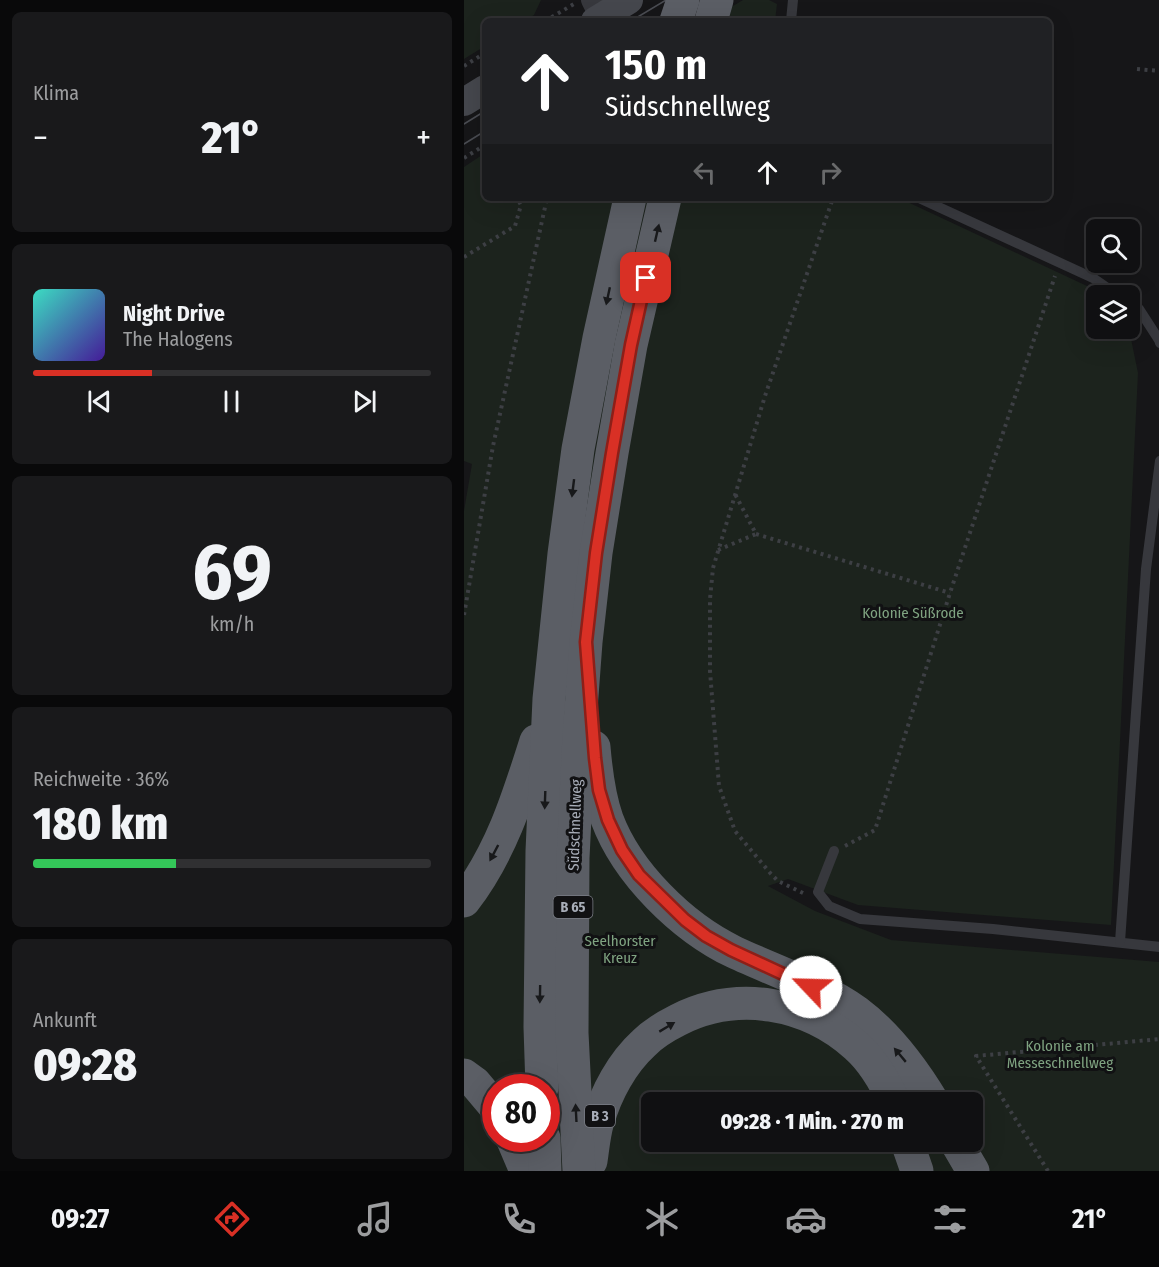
<!DOCTYPE html>
<html lang="de">
<head>
<meta charset="utf-8">
<style>
	:root { --surface:#101012; --page:#19191b; --text:#f1f3f6; --muted:#9c9d9f; --line:#303032; --accent:#d93025 }
	body { margin:0; font-family:"Fira Sans Condensed",sans-serif; background:var(--page); color:var(--text); height:100vh; display:flex; flex-direction:column; font-size:22px; white-space:nowrap }
	* { box-sizing:border-box; margin:0 }
	p { font-size:20px; color:var(--muted) }
	.icon { flex:none; width:33px; height:33px; fill:none; stroke:currentColor; stroke-width:2; stroke-linecap:round; stroke-linejoin:round }
	.map { position:relative; flex:1; overflow:hidden }
	.drawer { display:flex; flex-direction:column; gap:12px; padding:12px; background:#09090a; width:464px }
	.drawer>* { flex:none }
	.banner { position:absolute; left:18px; top:18px; width:570px; height:183px; border-radius:9px; box-shadow:0 6px 24px #0002,0 0 0 2px var(--line); background:#202124; color:#fff; overflow:hidden }
	.controls { position:absolute; left:622px; top:219px; display:grid; gap:12px }
	.controls a { display:grid; place-items:center; width:54px; height:54px; border-radius:9px; background:var(--surface); box-shadow:0 6px 24px #0002,0 0 0 2px var(--line); font-size:30px }
	.speed { position:absolute; left:18px; top:1074px; display:flex; gap:12px; font-size:30px; font-weight:700; text-align:center }
	.speed>* { display:grid; place-content:center; width:78px; height:78px; border-radius:50%; background:var(--surface); box-shadow:0 6px 24px #0002,0 0 0 2px var(--line); line-height:1 }
	.speed .limit { border:9px solid #d22; background:#fff; color:#111 }
	.pin { position:absolute; display:grid; place-items:center; width:51px; height:51px; color:#fff; margin:-26px; border-radius:12px; box-shadow:0 3px 9px #0006 }
	.me { position:absolute; width:66px; margin:-33px; rotate:294deg; stroke-linejoin:round; filter:drop-shadow(0 0 4px #0008) }
	.turn { display:flex; align-items:center; gap:21px; height:126px; padding:0 24px; font-size:27px }
	.turn .icon { width:78px; height:78px; stroke-width:2.5 }
	.turn b { display:block; font-size:42px; line-height:51px }
	.lanes { display:flex; align-items:center; height:57px; padding:0 24px; background:#0003; justify-content:center; gap:30px; direction:ltr }
	.lanes .off { opacity:.35 }
	.big { font-size:45px; font-weight:800; line-height:1.1 }
	.drawer .card { flex:1; display:flex; flex-direction:column; justify-content:center; gap:9px; min-width:0; padding:0 21px; border-radius:9px; background:var(--page) }
	.drawer .dial { align-items:center; gap:0 }
	.dial b { font-size:78px; line-height:1 }
	.song { display:flex; align-items:center; gap:18px }
	.cover { width:72px; height:72px; border-radius:9px; background:linear-gradient(135deg,hsl(170 70% 55%),hsl(260 70% 35%)) }
	.played { height:6px; border-radius:3px; background:linear-gradient(90deg,var(--accent) 30%,var(--line) 30%) }
	.keys { display:flex; justify-content:space-around; direction:ltr }
	.heat { display:flex; justify-content:space-between; align-items:center; font-size:33px; direction:ltr }
	.charge { height:9px; border-radius:4px; background:linear-gradient(90deg,#34c759 36%,var(--line) 0) }
	.trip { position:absolute; left:177px; top:1092px; width:342px; height:60px; border-radius:9px; background:var(--surface); box-shadow:0 6px 24px #0002,0 0 0 2px var(--line); font-weight:800; line-height:60px; text-align:center }
	.dock { display:flex; height:96px; justify-content:space-around; align-items:center; background:#060607; color:var(--muted) }
	.dock .icon { width:42px; height:42px }
	.dock .active { color:var(--accent) }
	.dock b { font-size:27px; color:var(--text) }
	main { display:flex; flex:1; min-height:0 }
	.map>svg:first-child { display:block }
</style>
</head>
<body>
<main>
<section class="drawer">
<div class="card"><p>Klima</p>
<div class="heat"><a>−</a><b class="big">21°</b><a>+</a></div>
</div>
<div class="card">
<div class="song"><i class="cover"></i><div><b>Night Drive</b><p>The Halogens</p></div></div>
<div class="played"></div>
<div class="keys"><svg class="icon" aria-label="previous" viewBox="0 0 24 24"><path d="M18 5L8 12l10 7zM5 5v14"/></svg><svg class="icon" aria-label="pause" viewBox="0 0 24 24"><path d="M8 5v14M16 5v14"/></svg><svg class="icon" aria-label="next" viewBox="0 0 24 24"><path d="M6 5l10 7-10 7zM19 5v14"/></svg></div>
</div>
<div class="card dial"><b>69</b><p>km/h</p></div>
<div class="card"><p>Reichweite · 36%</p><b class="big">180 km</b><div class="charge"></div></div>
<div class="card"><p>Ankunft</p><b class="big">09:28</b></div>
</section>
<div class="map">
<svg width="696" height="1171" viewBox="0 0 696 1171">
	<rect width="100%" height="100%" fill="#161618"/>
	<g fill="#1c231d" fill-rule="evenodd">
		<path d="M 0,0 L 77,0 L 70,15 L 60,21 L 21,21 L 21,46 L 0,59 Z"/>
		<path d="M 279,0 L 305,0 L 313,4 L 311,21 L 244,21 Z"/>
		<path d="M 21,153 L 21,198 L 435,198 L 623,286 L 635,295 L 633,296 L 633,328 L 665,329 L 674,373 L 647,925 L 394,905 L 324,879 L 304,886 L 351,911 L 427,940 L 695,962 L 695,1171 L 0,1171 L 0,511 L 8,464 L 0,461 L 0,167 ZM 32,1088 L 82,1088 L 82,1138 L 32,1138 ZM 188,1102 L 508,1102 L 508,1142 L 188,1142 Z"/>
	</g>
	<g fill="none" stroke-linecap="round" stroke-linejoin="round">
		<g stroke="#3d3f44" stroke-width="4" stroke-dasharray="3 4.5" stroke-linecap="butt">
			<path d="M 81,21 L 110,4"/>
			<path d="M 0,66 L 21,53"/>
			<path d="M 673,69 L 696,71"/>
			<path d="M 0,158 L 21,145"/>
			<path d="M 0,257 L 51,226 L 57,205 L 53,198"/>
			<path d="M 292,534 L 486,593"/>
			<path d="M 254,550 L 292,534 L 271,494"/>
			<path d="M 0,615 L 29,446 L 83,198"/>
			<path d="M 381,846 L 411,830 L 486,593 L 591,276"/>
			<path d="M 339,893 L 314,881 L 307,874 L 271,831 L 255,786 L 246,671 L 246,599 L 249,568 L 301,396 L 369,198"/>
			<path d="M 584,1171 L 512,1056 L 696,1039"/>
		</g>
		<g stroke="#37383d" stroke-width="10">
			<path d="M 327,21 L 329,0"/>
			<path d="M 455,198 L 629,278 L 655,296"/>
			<path d="M 666,303 L 675,309 L 695,340 L 696,343"/>
			<path d="M 370,851 L 354,892 L 365,906 L 396,919 L 529,929 L 696,947"/>
			<path d="M 656,942 L 682,569 L 696,461"/>
		</g>
		<path stroke="#37383d" stroke-width="20" d="M 127,0 L 136,18"/>
		<g stroke="#45474d" stroke-width="28">
			<path d="M 131,21 L 165,0"/>
			<path d="M 0,102 L 21,89"/>
		</g>
		<g stroke="#5b5e65" stroke-width="33">
			<path d="M 130,747 C 132,771 135,796 143,819 C 163,873 218,927 270,952 C 308,970 359,987 393,1012 C 425,1036 449,1069 469,1102"/>
			<path d="M 0,901 C 37,853 54,798 72,741"/>
			<path d="M 0,1075 L 11,1083 L 32,1108"/>
			<path d="M 78,1088 L 76,1027 L 78,851 L 85,699 L 100,554 L 114,449 L 135,338 L 166,198"/>
			<path d="M 48,1138 L 62,1171"/>
			<path d="M 80,1138 L 81,1171"/>
			<path d="M 443,1142 L 453,1171"/>
			<path d="M 492,1142 L 509,1171"/>
			<path d="M 127,1161 C 129,1148 130,1134 134,1121 C 142,1093 158,1063 180,1043 C 190,1033 202,1026 214,1020 C 273,990 343,1002 392,1046 C 409,1061 421,1082 430,1102"/>
			<path d="M 115,1171 L 108,1033 L 109,858 L 115,736 L 122,642 L 132,553 L 148,453 L 167,345 L 201,198"/>
		</g>
		<g stroke="#4a4c52" stroke-width="1.5">
			<path d="M 167,21 L 202,0"/>
			<path d="M 199,21 L 232,0"/>
			<path d="M 0,124 L 21,111"/>
			<path d="M 0,144 L 21,131"/>
		</g>
		<g stroke="#5b5e65" stroke-width="33">
			<path d="M 212,21 L 219,0"/>
			<path d="M 247,21 L 253,0"/>
		</g>
	</g>
	<defs><path id="oneway-solid" d="M-6-.8H1V-3.2L6.5 0L1 3.2V.8H-6Z" transform="scale(1.5)"/></defs>
	<g fill="#18191b">
		<use href="#oneway-solid" transform="translate(193 233) rotate(-77)"/>
		<use href="#oneway-solid" transform="translate(144 296) rotate(102)"/>
		<use href="#oneway-solid" transform="translate(109 488) rotate(97)"/>
		<use href="#oneway-solid" transform="translate(81 800) rotate(92)"/>
		<use href="#oneway-solid" transform="translate(30 853) rotate(118)"/>
		<use href="#oneway-solid" transform="translate(76 994) rotate(91)"/>
		<use href="#oneway-solid" transform="translate(203 1027) rotate(-31)"/>
		<use href="#oneway-solid" transform="translate(436 1055) rotate(-130)"/>
		<use href="#oneway-solid" transform="translate(112 1113) rotate(-93)"/>
	</g>
	<g fill="none" stroke-linecap="round" stroke-linejoin="round">
		<defs>
			<path id="route" d="M 182,278 L 167,345 L 148,453 L 132,553 L 122,642 L 131,758 L 135,790 L 144,820 L 158,850 L 175,875 L 221,920 L 242,936 L 267,950 L 347,987"/>
		</defs>
		<use href="#route" stroke="#8d1f18" stroke-width="15"/>
		<use href="#route" stroke="#d93025" stroke-width="10"/>
	</g>
	<g text-anchor="middle" stroke-width="6" stroke-linejoin="round" paint-order="stroke">
		<g fill="#111113" stroke="#7b7e86" stroke-width="1.5">
			<rect x="89.5" y="896" width="39" height="22" rx="4.5"/>
			<rect x="121" y="1105" width="30" height="22" rx="4.5"/>
		</g>
		<g font-size="14" font-weight="bold" fill="#a8adb8">
			<text x="109" y="912">B 65</text>
			<text x="136" y="1121">B 3</text>
		</g>
		<g font-size="15" fill="#7fa381" stroke="#111113">
			<text x="449" y="618">Kolonie Süßrode</text>
			<text x="156" y="946">Seelhorster<tspan x="156" dy="17">Kreuz</tspan></text>
			<text x="596" y="1051">Kolonie am<tspan x="596" dy="17">Messeschnellweg</tspan></text>
		</g>
		<g font-size="15" fill="#a8adb8" stroke="#111113">
			<text transform="translate(111 825) rotate(-88)" y="5">Südschnellweg</text>
		</g>
	</g>
</svg>
<div class="controls">
<a><svg class="icon" aria-label="search" viewBox="0 0 24 24"><circle cx="10" cy="10" r="6"/><path d="M15 15l6 6"/></svg></a>
<a><svg class="icon" aria-label="layers" viewBox="0 0 24 24"><path d="M12 4l9 5-9 5-9-5zM3 14l9 5 9-5"/></svg></a>
</div>
<div class="speed"><div class="limit">80</div></div>
<div class="pin" style="left:182px;top:278px;background:#d93025"><svg class="icon" aria-label="arrive" viewBox="0 0 24 24"><path d="M6 21V4h12l-3 4 3 4H6"/></svg></div>
<svg class="me" style="left:347px;top:987px" viewBox="-20 -20 40 40"><circle r="19" fill="#fff"/><path d="M0-13L10 11 0 6-10 11z" fill="#d93025"/></svg>
<div class="trip">09:28 · 1 Min. · 270 m</div>
<div class="banner">
<div class="turn"><svg class="icon" aria-label="ahead" viewBox="0 0 24 24"><path d="M12 20V5M6 11l6-6 6 6"/></svg><div><b>150 m</b>Südschnellweg</div></div>
<div class="lanes"><svg class="icon off" aria-label="left" viewBox="0 0 24 24"><path d="M17 20v-9H6M10 6l-5 5 5 5"/></svg><svg class="icon" aria-label="ahead" viewBox="0 0 24 24"><path d="M12 20V5M6 11l6-6 6 6"/></svg><svg class="icon off" aria-label="right" viewBox="0 0 24 24"><path d="M7 20v-9h11M14 6l5 5-5 5"/></svg></div>
</div>
</div>
</main>
<nav class="dock">
<b>09:27</b>
<svg class="icon active" aria-label="directions" viewBox="0 0 24 24"><path d="M12 3l9 9-9 9-9-9zM9 14v-3h6M13 9l2 2-2 2"/></svg>
<svg class="icon" aria-label="music" viewBox="0 0 24 24"><path d="M9 18V5l10-2v13"/><circle cx="6" cy="18" r="3"/><circle cx="16" cy="16" r="3"/></svg>
<svg class="icon" aria-label="phone" viewBox="0 0 24 24"><path d="M5 4h4l2 5-3 2q2 4 5 5l2-3 5 2v4C11 20 4 13 5 4z"/></svg>
<svg class="icon" aria-label="climate" viewBox="0 0 24 24"><path d="M12 3v18M4 7l16 10M4 17L20 7"/></svg>
<svg class="icon" aria-label="car" viewBox="0 0 24 24"><path d="M5 17H2v-5l4-1 3-4h7l3 4 3 1v5h-3M9 17h6M6 11h13"/><circle cx="7" cy="17" r="2"/><circle cx="17" cy="17" r="2"/></svg>
<svg class="icon" aria-label="filters" viewBox="0 0 24 24"><path d="M4 7h16M4 17h16"/><circle cx="9" cy="7" r="2"/><circle cx="15" cy="17" r="2"/></svg>
<b>21°</b>
</nav>
</body>
</html>
